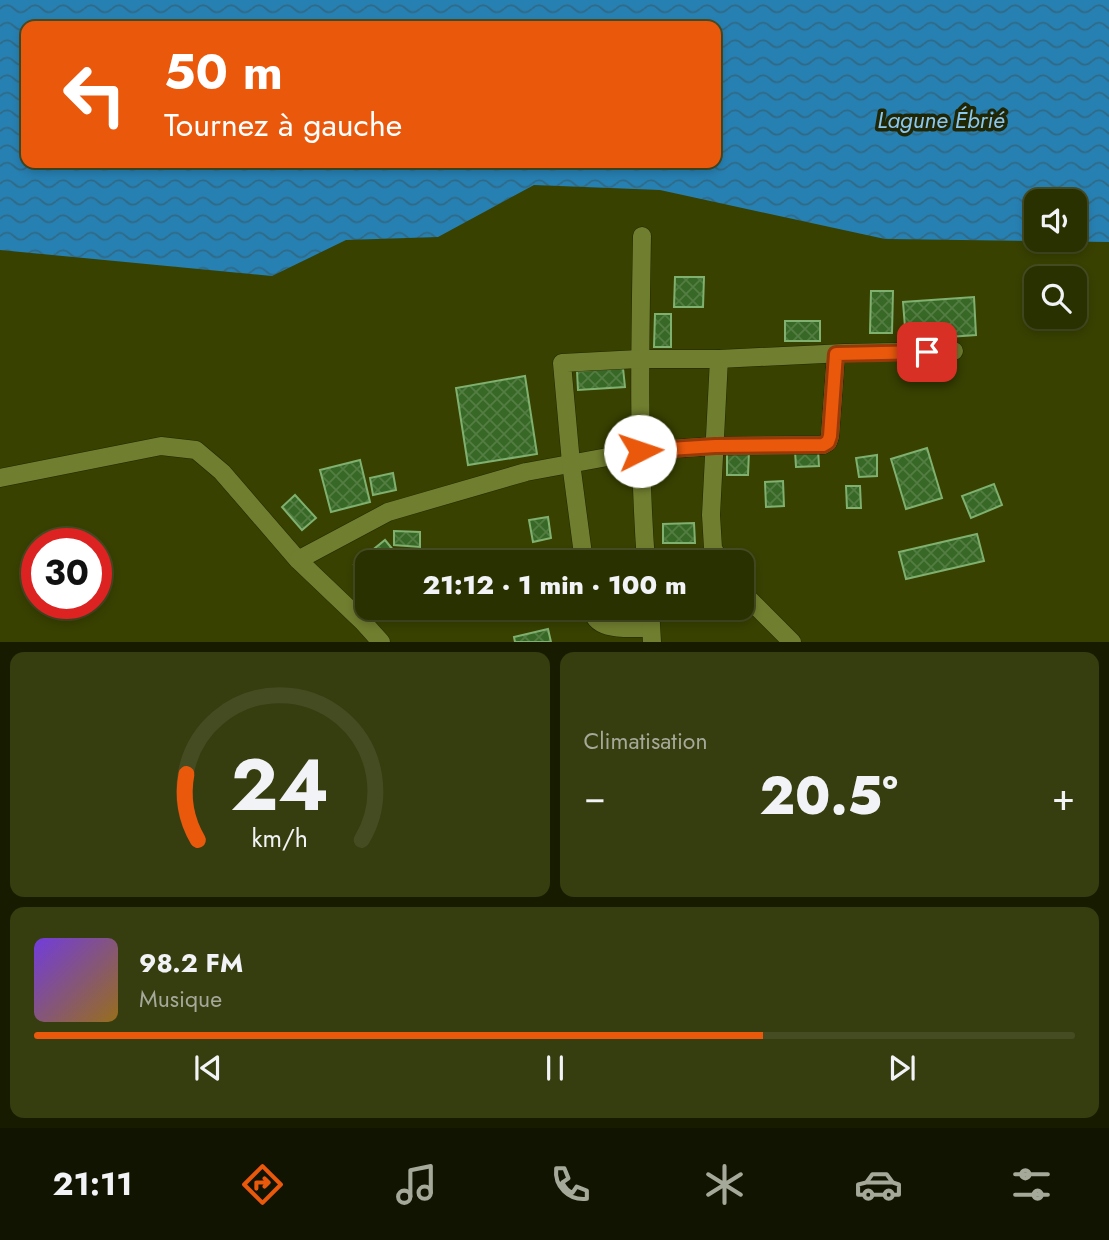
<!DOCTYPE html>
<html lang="fr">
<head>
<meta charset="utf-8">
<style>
	:root { --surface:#2a3100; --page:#363d0f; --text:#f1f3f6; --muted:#a5a999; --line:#464c22; --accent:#ea580c }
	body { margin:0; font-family:Jost,sans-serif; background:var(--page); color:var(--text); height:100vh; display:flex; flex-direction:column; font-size:26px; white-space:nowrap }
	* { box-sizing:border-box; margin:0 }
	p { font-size:23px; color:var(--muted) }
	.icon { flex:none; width:38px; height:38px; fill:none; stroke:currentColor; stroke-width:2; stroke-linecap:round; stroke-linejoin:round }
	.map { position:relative; height:642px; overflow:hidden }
	.drawer { display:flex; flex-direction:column; gap:10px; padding:10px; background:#171b00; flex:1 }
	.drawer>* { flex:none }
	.hud { position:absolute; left:21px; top:21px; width:700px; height:147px; border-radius:14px; box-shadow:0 4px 10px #0003,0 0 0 2px var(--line); background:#ea580c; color:#fff; overflow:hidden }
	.fabs { position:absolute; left:1024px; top:189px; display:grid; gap:14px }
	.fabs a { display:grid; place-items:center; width:63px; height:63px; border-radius:14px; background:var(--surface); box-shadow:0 4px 10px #0003,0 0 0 2px var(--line); font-size:35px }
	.speed { position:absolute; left:21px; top:528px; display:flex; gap:14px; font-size:35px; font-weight:700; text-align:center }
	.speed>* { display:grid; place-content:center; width:91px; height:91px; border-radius:50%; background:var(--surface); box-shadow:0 4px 10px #0003,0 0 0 2px var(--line); line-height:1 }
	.speed .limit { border:10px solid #d22; background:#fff; color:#111 }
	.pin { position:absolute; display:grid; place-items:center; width:60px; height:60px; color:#fff; margin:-30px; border-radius:14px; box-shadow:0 4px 10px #0006 }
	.me { position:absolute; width:77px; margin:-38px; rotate:86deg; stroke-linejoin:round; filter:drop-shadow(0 0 5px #0008) }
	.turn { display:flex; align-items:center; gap:24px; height:147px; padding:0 28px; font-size:32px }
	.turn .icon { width:91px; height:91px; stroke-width:2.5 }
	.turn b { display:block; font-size:49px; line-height:60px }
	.big { font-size:52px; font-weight:800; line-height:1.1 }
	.drawer .tile { flex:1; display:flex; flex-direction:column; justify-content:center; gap:10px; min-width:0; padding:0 24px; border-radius:14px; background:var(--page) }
	.drawer .dial { align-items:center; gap:0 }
	.dial svg { height:182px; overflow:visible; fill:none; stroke:var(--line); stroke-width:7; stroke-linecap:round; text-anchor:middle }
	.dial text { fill:var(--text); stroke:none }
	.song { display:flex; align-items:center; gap:21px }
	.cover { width:84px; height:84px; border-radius:10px; background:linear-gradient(135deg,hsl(260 70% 55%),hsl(40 70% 35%)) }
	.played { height:7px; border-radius:4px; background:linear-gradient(90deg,var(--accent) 70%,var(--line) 70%) }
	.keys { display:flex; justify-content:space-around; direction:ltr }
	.heat { display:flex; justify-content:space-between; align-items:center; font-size:38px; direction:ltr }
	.drawer .tiles { flex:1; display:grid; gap:10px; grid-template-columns:1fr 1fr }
	.tile:last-child { grid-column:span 2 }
	.trip { position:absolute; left:355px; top:550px; width:399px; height:70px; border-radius:14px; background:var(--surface); box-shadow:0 4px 10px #0003,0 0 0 2px var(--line); font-weight:800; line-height:70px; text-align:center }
	.tab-bar { display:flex; height:112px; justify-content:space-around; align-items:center; background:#111400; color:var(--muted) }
	.tab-bar .icon { width:49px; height:49px }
	.tab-bar .current { color:var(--accent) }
	.tab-bar b { font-size:32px; color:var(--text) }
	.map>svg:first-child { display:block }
</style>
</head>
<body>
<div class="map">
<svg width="1109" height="642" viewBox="0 0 1109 642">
	<defs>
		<pattern id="water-waves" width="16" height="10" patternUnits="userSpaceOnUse" patternTransform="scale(1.75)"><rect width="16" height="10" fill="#2780b2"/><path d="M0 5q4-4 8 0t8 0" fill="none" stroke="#2f6a87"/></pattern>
		<pattern id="building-cross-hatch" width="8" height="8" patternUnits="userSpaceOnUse" patternTransform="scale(1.75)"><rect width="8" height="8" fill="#376825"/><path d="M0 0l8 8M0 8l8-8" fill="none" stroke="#537d42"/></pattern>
	</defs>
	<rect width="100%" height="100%" fill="#384100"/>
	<path fill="url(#water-waves)" fill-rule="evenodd" d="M 0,0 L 1109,0 L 1109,242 L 885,239 L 660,190 L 534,185 L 438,237 L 346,240 L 272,276 L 0,250 ZM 26,26 L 716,26 L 716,163 L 26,163 ZM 1036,201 L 1074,201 L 1074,240 L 1036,240 Z"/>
	<g fill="url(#building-cross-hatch)" stroke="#7fb06f" stroke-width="2">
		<path d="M 675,277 L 704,277 L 703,307 L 674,307 Z"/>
		<path d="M 871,291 L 893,291 L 892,333 L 870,333 Z"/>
		<path d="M 974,297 L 976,335 L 906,340 L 903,302 Z"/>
		<path d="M 655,314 L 671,314 L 671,347 L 654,347 Z"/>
		<rect x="785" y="321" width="35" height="20"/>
		<path d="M 623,368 L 625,387 L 578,390 L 577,371 Z"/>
		<path d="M 525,376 L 537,454 L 468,465 L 456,388 Z"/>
		<path d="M 927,448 L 942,498 L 906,509 L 891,459 Z"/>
		<path d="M 818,449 L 819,466 L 796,467 L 795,451 Z"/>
		<path d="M 727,451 L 749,451 L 748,475 L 727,475 Z"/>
		<path d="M 877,455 L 877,476 L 859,477 L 856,458 Z"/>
		<path d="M 360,460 L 370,502 L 331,512 L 320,470 Z"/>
		<path d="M 393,473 L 396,490 L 373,495 L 370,478 Z"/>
		<path d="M 783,481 L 784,506 L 766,507 L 765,482 Z"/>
		<path d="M 994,484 L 1002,505 L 971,518 L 962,496 Z"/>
		<path d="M 846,486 L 860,486 L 861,508 L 847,508 Z"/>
		<path d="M 295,495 L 316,518 L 302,530 L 282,507 Z"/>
		<path d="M 548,517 L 551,538 L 533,542 L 529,520 Z"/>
		<path d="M 694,523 L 695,543 L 663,543 L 663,524 Z"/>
		<path d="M 394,531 L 420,532 L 420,547 L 394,545 Z"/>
		<path d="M 977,534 L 984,561 L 906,579 L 899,552 Z"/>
		<path d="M 385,540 L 403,562 L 368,562 L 368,582 L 354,565 Z"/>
		<path d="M 605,607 L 645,607 L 646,614 L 606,619 Z"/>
		<path d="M 663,607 L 708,607 L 708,617 L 663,618 Z"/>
		<path d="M 548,629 L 551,642 L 515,642 L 514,637 Z"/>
	</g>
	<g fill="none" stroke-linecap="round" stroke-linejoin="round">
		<defs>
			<g id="minor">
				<path d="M 642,236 C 640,345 638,453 646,562"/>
				<path d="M 719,359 L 711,515 L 713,548 L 720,562"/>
				<path d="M 0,478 L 161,446 L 196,450 L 222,472 L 298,560 L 363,622 L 381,642"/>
				<path d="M 298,560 L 388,512 L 526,472 L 640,451 L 715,446 L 823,445 L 828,442 L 830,436 L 836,354"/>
				<path d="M 584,562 L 571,463 L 562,363 L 639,359 L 719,359 L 845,353 L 954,351"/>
				<path d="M 742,592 L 792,642"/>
				<path d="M 591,607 C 595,634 630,627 650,628"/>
				<path d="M 650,607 L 652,642"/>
			</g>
		</defs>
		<use href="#minor" stroke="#212700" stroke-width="19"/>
		<use href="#minor" stroke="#707e2f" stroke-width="18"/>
	</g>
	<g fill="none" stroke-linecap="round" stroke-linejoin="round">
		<defs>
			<path id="route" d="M 640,451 L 715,446 L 823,445 L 828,442 L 830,436 L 836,354 L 927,352"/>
		</defs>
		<use href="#route" stroke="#983908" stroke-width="18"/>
		<use href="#route" stroke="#ea580c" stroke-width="12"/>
	</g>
	<g text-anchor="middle" stroke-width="7" stroke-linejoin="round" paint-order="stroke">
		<g font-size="23" font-style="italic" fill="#8bc8f0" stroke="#212605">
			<text x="941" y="128">Lagune Ébrié</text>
		</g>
	</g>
</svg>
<div class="fabs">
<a><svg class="icon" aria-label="sound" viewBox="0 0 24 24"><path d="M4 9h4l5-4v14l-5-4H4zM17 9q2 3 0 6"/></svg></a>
<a><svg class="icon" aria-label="search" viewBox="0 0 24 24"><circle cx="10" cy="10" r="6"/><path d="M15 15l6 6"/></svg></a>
</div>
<div class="speed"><div class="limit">30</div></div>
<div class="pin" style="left:927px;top:352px;background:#d93025"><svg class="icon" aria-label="arrive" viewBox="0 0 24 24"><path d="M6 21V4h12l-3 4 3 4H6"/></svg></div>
<svg class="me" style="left:640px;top:451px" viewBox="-20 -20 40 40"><circle r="19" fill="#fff"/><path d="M0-13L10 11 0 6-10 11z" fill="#ea580c"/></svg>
<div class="trip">21:12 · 1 min · 100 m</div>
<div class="hud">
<div class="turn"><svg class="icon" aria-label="left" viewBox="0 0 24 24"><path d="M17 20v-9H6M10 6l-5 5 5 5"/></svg><div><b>50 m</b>Tournez à gauche</div></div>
</div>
</div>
<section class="drawer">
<div class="tiles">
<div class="tile dial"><svg viewBox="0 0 100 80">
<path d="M14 69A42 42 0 1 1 86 69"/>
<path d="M14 69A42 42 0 0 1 9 40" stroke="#ea580c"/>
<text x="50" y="56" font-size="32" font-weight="700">24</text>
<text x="50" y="72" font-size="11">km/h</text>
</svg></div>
<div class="tile"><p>Climatisation</p>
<div class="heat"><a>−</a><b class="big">20.5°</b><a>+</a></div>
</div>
<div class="tile">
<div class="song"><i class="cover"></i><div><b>98.2 FM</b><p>Musique</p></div></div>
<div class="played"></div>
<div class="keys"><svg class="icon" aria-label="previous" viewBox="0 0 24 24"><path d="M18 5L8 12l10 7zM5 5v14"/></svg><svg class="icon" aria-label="pause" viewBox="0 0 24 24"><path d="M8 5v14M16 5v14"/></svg><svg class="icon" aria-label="next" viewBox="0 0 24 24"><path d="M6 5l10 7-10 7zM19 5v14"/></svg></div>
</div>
</div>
</section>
<nav class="tab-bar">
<b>21:11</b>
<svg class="icon current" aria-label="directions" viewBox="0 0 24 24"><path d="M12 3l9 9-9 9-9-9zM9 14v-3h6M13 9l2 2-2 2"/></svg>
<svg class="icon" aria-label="music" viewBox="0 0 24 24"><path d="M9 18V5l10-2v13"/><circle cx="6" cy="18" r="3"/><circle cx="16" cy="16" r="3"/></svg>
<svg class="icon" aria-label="phone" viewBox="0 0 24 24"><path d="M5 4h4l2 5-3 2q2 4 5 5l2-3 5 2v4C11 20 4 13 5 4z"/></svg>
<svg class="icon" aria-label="climate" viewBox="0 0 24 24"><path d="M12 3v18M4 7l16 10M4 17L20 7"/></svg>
<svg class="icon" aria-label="car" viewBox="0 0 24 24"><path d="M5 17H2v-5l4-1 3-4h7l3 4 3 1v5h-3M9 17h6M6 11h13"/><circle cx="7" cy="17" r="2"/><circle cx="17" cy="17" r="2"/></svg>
<svg class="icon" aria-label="filters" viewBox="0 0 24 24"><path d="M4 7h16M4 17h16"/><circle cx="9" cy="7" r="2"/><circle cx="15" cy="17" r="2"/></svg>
</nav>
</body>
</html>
